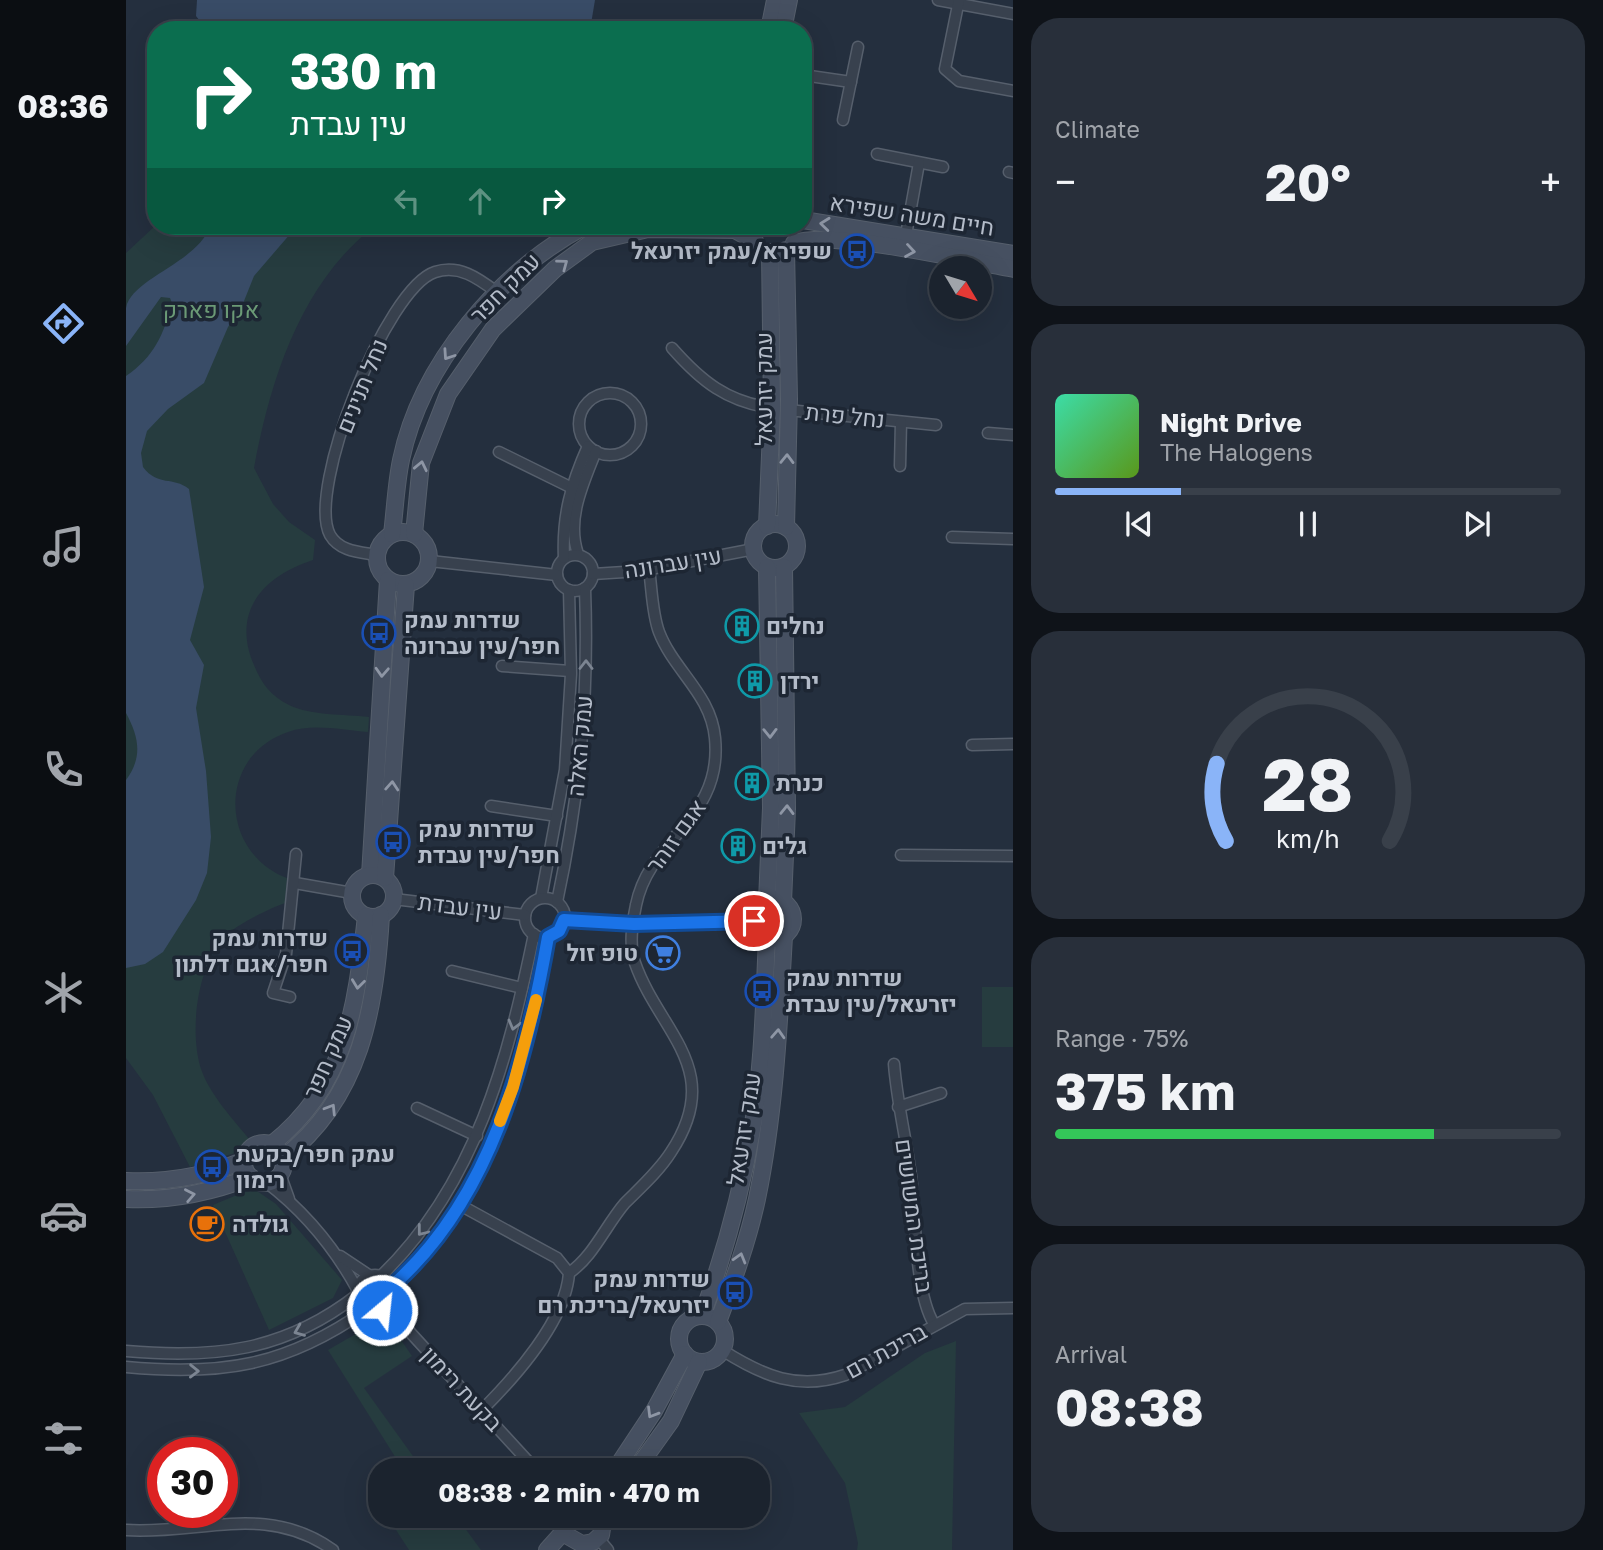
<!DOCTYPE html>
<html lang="en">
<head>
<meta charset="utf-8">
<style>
	:root { --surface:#1b232e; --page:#282f3a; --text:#f1f3f6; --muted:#a0a4aa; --line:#39404a; --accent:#8ab4f8 }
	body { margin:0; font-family:"Golos Text",Heebo,sans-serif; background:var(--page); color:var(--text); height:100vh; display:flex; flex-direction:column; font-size:26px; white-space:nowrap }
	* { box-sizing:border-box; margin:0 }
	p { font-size:23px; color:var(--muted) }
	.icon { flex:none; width:38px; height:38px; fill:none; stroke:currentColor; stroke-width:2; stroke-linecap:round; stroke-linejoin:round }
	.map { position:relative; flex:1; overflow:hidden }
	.details { display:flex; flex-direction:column; gap:18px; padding:18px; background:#0f1319; width:590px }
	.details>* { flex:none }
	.hud { position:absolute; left:21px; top:21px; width:665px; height:214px; border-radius:28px; box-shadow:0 7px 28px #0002,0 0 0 2px var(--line); background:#0b6e4f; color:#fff; overflow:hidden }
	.needle { width:46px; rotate:128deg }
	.fabs { position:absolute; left:803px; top:256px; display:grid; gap:14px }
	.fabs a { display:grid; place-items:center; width:63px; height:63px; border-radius:50%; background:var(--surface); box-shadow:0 7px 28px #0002,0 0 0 2px var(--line); font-size:35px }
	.speed { position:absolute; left:21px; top:1437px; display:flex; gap:14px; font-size:35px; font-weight:700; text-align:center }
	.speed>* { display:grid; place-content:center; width:91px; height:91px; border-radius:50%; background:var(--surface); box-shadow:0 7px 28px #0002,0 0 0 2px var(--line); line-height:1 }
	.speed .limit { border:10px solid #d22; background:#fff; color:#111 }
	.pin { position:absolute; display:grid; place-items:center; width:60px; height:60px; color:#fff; margin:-30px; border:4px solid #fff; border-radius:50%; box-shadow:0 2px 7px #0007 }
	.me { position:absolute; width:77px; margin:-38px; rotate:28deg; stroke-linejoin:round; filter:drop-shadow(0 0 5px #0008) }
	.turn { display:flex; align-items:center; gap:24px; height:147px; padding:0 28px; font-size:32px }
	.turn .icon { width:91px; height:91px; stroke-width:2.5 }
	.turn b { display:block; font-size:49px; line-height:60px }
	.lanes { display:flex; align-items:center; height:66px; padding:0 28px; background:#0003; justify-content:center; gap:35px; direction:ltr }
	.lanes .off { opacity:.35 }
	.big { font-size:52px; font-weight:700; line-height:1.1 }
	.details .card { flex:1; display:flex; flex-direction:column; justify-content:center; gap:10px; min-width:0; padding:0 24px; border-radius:28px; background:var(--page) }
	.details .dial { align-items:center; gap:0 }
	.dial svg { height:182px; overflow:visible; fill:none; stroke:var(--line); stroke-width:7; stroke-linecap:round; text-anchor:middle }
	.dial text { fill:var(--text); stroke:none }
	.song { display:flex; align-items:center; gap:21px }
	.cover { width:84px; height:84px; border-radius:10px; background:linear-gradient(135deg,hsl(160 70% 55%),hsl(90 70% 35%)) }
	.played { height:7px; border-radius:4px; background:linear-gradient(90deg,var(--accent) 25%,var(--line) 25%) }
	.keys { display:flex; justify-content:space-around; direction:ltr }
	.heat { display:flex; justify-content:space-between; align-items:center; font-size:38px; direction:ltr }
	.charge { height:10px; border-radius:5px; background:linear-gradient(90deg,#34c759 75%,var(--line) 0) }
	.trip { position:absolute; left:242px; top:1458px; width:402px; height:70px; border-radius:28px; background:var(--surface); box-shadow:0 7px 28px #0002,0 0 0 2px var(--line); font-weight:700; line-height:70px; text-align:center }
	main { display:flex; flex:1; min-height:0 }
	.tabs { display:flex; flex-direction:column; width:126px; justify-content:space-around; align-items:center; background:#0b0e12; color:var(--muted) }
	.tabs .icon { width:49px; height:49px }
	.tabs .active { color:var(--accent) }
	.tabs b { font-size:32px; color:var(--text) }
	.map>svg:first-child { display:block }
</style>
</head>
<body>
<main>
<nav class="tabs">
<b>08:36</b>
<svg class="icon active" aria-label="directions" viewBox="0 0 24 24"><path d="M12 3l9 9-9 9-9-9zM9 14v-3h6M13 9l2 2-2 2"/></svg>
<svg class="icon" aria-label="music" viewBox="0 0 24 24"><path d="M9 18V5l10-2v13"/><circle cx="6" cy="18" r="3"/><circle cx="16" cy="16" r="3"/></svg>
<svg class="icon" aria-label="phone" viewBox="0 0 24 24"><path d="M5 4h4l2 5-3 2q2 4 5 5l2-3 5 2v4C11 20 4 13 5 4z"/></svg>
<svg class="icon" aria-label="climate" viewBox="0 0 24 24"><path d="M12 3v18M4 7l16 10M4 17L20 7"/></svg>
<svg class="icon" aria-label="car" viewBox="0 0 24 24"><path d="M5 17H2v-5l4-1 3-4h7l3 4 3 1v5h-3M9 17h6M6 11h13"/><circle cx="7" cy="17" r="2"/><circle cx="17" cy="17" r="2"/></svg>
<svg class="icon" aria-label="filters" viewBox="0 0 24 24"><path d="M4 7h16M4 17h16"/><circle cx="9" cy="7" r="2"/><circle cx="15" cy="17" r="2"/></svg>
</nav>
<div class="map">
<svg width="888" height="1550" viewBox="0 0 888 1550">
	<rect width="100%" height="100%" fill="#242f3e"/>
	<g fill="#263c3f">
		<path d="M 30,225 L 249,226 C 175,282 144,381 128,468 L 147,504 L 163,522 L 189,540 L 187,560 C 137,576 105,612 128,665 C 135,683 145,696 163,705 C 186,716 217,714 243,717 L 242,732 C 216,730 187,723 162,732 C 91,756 93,852 161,878 L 159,903 C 143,909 110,924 99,937 C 71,966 63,1031 75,1069 C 84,1095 107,1119 124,1140 L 112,1152 L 64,1167 L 27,1095 L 0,1058 L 0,253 Z"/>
		<circle cx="648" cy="919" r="13"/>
		<rect x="856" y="987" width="31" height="60"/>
		<path d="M 131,1191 L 150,1204 L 216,1280 L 207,1298 L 143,1330 L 87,1205 L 118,1192 Z"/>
		<path d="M 252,1321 L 266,1327 L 286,1356 L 238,1388 L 297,1470 L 271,1470 L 273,1463 L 202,1350 Z"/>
		<path d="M 830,1341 L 826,1550 L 731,1550 L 732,1543 L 719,1483 L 673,1413 L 719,1407 L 799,1353 Z"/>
		<path d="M 261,1516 L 330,1516 L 355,1550 L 283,1550 Z"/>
	</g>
	<g fill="#394c67">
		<path d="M 71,0 L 469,0 L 464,30 L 81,30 L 70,16 Z"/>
		<path d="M 85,226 L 171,226 L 128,276 L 116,306 L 102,327 L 78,383 L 42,409 L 21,431 L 15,453 L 17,467 C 32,487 47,476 63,489 L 78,587 L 64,640 L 78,665 L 70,708 L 80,771 L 85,837 L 81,873 L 70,900 L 37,952 L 19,964 L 0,968 L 0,780 C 17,757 13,737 0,713 L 0,376 C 28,357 38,334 46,303 L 44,298 L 35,297 L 0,346 C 0,335 0,320 0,308 C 6,278 68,265 85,226 Z"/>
	</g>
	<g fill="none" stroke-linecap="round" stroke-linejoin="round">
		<defs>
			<g id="street">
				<path d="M 812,0 L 888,14"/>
				<path d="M 833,0 L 819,69 L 833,81 L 888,91"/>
				<path d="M 677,75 L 725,82"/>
				<path d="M 717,120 L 732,47"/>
				<path d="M 751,154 L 817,167"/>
				<path d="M 883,172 L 888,173"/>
				<path d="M 780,235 L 793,163"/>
				<path d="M 546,348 C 575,381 601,402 646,408"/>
				<circle cx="484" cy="424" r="31"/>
				<path d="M 662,410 L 810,425"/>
				<path d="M 862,433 L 888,435"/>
				<path d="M 373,452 L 444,487"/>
				<path d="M 774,466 L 775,422"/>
				<path d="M 826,537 L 888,539"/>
				<path d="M 452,554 C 440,519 457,484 470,451"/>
				<circle cx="449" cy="573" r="18"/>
				<path d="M 251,555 C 234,552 214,552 204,535 C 180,490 260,288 309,272 C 334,264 353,279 372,293"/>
				<path d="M 438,558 C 436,516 445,484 462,446"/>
				<path d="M 304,561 L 431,575"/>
				<path d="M 467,574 L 514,571 L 628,549"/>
				<path d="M 376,666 L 444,671"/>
				<path d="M 846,745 L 888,744"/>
				<path d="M 365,806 L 431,816"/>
				<path d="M 775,855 L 888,856"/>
				<path d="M 169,883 L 226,893"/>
				<path d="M 415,898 L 439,770 L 445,674 L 443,590"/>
				<circle cx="419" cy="918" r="20"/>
				<path d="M 268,899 L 399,915"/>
				<path d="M 431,902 C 454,794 463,698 459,588"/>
				<path d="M 438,920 L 508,924 L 628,921"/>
				<path d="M 326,971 L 396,988"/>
				<path d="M 164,997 L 147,993 L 160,954 L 170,854"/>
				<path d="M 768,1064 C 771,1102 780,1138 785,1176 C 790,1215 788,1291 808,1324"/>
				<path d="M 772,1107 L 815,1093"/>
				<path d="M 291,1108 L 351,1136"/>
				<path d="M 154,1174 L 163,1199"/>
				<path d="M 140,1182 C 178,1211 208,1247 231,1289"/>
				<path d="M 334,1205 L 431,1258 L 443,1273 C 440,1320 388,1378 356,1410"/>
				<path d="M 214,1256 L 244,1276"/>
				<path d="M 443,1273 C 467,1257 480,1225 499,1203 C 515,1187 533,1171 545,1152 C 600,1069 533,1032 509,963 C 503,947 506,922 510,905 C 524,836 597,820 589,738 C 585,694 548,671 533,632 C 526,613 526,590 523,569"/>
				<circle cx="249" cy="1293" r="18"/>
				<path d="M 255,1276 C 350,1184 382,1059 408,934"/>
				<path d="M 266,1286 C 365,1198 400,1062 422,937"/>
				<path d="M 261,1307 L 410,1470"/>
				<path d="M 596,1350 C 637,1376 672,1391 719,1375 L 839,1309 L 888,1308"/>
				<path d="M 0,1351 C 89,1359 159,1351 231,1295"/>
				<path d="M 0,1367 C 96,1376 160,1366 240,1310"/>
				<path d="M 0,1530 C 74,1535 140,1502 207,1550"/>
				<path d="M 472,1538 L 482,1550"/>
			</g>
			<g id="secondary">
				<path d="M 643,30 L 649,0"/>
				<path d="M 657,30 L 663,0"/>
				<path d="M 677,220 L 888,254"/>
				<path d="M 668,243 C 710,230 838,260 888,269"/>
				<circle cx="649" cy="546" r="22"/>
				<path d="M 641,526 L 646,408 L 644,252"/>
				<path d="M 660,527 L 663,399 L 660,250"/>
				<circle cx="277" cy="558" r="26"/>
				<path d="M 266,534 C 269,510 270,484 275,460 C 295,364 374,271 459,226"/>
				<path d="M 288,534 L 295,463 L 322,394 L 367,329 L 429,269 L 466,242 L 522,229 L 609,230 L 629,241"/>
				<path d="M 244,875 L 262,580"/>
				<circle cx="247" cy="896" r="21"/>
				<path d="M 259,878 L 280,585"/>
				<circle cx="647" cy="919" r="20"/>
				<path d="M 641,901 L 645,808 L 641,567"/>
				<path d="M 657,902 L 661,809 L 658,567"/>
				<circle cx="138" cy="1163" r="20"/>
				<path d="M 146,1144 C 222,1084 230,1005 240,916"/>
				<path d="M 157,1158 C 235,1098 250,1007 255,915"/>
				<path d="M 0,1181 C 42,1183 80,1176 119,1160"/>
				<path d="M 0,1199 C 44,1201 84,1193 125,1177"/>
				<path d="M 576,1316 C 598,1255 615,1194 626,1130 C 637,1067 638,1002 641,938"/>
				<circle cx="576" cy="1339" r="23"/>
				<path d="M 592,1322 C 607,1282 622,1241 631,1199 C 649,1112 653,1025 658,936"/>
				<path d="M 489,1470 L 528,1411 L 559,1354"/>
				<path d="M 510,1470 L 545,1421 L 573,1362"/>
				<path d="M 438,1516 L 440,1535 L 456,1544 L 467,1542 L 475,1535 L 478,1516"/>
				<path d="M 421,1550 L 438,1531"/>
			</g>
		</defs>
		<use href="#street" stroke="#565f6c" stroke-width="13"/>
		<use href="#secondary" stroke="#565f6c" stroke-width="18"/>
		<use href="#street" stroke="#38414e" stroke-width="10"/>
		<use href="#secondary" stroke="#465061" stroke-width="16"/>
	</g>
	<defs><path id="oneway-chevron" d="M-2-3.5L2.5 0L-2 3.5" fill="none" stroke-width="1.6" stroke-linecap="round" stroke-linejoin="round" transform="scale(1.75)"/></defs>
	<g stroke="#8e96a5">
		<use href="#oneway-chevron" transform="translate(699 224) rotate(-174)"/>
		<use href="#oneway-chevron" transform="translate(784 251) rotate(9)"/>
		<use href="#oneway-chevron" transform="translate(437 264) rotate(-37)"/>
		<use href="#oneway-chevron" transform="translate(322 355) rotate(124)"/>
		<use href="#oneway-chevron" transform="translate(661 459) rotate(-89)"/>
		<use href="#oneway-chevron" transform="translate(295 466) rotate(-78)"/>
		<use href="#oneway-chevron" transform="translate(256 672) rotate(93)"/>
		<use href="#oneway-chevron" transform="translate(644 733) rotate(89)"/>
		<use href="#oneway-chevron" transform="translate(266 786) rotate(-86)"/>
		<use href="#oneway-chevron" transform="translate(661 810) rotate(-89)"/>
		<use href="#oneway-chevron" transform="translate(232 984) rotate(97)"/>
		<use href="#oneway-chevron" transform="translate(652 1034) rotate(-87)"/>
		<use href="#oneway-chevron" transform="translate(205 1109) rotate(-58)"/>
		<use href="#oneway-chevron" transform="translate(64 1195) rotate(-11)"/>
		<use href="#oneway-chevron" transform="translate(614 1258) rotate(-74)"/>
		<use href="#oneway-chevron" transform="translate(526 1413) rotate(121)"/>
	</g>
	<g stroke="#7c8592">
		<use href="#oneway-chevron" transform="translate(460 665) rotate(-90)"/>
		<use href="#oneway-chevron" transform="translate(388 1025) rotate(105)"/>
		<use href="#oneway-chevron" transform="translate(296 1231) rotate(128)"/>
		<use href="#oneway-chevron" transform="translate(173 1331) rotate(158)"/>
		<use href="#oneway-chevron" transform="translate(68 1371) rotate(1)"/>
	</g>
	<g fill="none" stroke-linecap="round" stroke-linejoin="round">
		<defs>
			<path id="route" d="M 256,1310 L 266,1300 L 266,1286 C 365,1199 400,1062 422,937 L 433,931 L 438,920 L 508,924 L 628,921"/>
		</defs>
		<use href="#route" stroke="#114b97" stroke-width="18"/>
		<use href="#route" stroke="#1a73e8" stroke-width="12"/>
		<path stroke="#f59e0b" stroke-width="12" d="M 374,1121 L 387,1087 L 410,1000"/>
	</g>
	<defs>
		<symbol id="bus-ring" viewBox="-11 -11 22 22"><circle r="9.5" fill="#1d2633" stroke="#1a4fb4" stroke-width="1.5"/><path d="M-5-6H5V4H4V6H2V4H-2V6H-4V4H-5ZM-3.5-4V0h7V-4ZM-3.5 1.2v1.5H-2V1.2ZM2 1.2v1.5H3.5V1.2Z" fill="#1a4fb4"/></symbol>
		<symbol id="building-ring" viewBox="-11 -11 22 22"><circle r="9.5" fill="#1d2633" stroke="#0f9aa8" stroke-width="1.5"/><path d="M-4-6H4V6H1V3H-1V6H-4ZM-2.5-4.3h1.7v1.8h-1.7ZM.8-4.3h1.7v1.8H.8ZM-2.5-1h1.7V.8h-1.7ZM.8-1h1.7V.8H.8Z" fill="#0f9aa8"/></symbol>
		<symbol id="supermarket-ring" viewBox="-11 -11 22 22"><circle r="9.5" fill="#1d2633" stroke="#3f7fe0" stroke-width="1.5"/><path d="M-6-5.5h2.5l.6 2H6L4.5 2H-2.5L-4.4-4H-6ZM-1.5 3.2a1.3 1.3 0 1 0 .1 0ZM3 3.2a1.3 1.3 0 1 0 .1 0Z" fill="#3f7fe0"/></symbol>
		<symbol id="cafe-ring" viewBox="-11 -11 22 22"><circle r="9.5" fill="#1d2633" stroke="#e8710a" stroke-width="1.5"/><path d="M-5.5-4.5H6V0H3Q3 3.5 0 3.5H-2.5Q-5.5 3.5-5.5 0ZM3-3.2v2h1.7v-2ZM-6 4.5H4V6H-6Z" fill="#e8710a"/></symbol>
	</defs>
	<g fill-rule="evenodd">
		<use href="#bus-ring" x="712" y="232" width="38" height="38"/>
		<use href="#building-ring" x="597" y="607" width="38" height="38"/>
		<use href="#bus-ring" x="234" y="614" width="38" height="38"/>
		<use href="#building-ring" x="610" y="662" width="38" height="38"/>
		<use href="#building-ring" x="607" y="764" width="38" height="38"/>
		<use href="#bus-ring" x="248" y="823" width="38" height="38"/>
		<use href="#building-ring" x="593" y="827" width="38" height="38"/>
		<use href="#bus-ring" x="207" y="932" width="38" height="38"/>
		<use href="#supermarket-ring" x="518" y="934" width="38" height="38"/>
		<use href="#bus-ring" x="617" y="972" width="38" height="38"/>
		<use href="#bus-ring" x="67" y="1148" width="38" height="38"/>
		<use href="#cafe-ring" x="62" y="1205" width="38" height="38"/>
		<use href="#bus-ring" x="590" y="1273" width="38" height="38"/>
	</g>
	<g text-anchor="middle" stroke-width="7" stroke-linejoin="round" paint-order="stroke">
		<g font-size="23" fill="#b4bcc9" stroke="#1d2633">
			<text transform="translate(786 215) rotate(9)" y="8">חיים משה שפירא</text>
			<text transform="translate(379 288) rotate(-45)" y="8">עמק חפר</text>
			<text transform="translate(236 386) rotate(-68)" y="8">נחל תנינים</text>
			<text transform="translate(638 389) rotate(-90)" y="8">עמק יזרעאל</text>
			<text transform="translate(719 416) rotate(6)" y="8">נחל פרת</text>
			<text transform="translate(547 563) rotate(-9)" y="8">עין עברונה</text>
			<text transform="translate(454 746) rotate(-85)" y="8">עמק האלה</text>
			<text transform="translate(550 836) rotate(-54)" y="8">אגם זוהר</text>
			<text transform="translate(334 907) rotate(7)" y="8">עין עבדת</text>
			<text transform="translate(202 1057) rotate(-66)" y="8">עמק חפר</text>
			<text transform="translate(618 1129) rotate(-81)" y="8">עמק יזרעאל</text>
			<text transform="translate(788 1216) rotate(82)" y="8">בריכת המשושים</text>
			<text transform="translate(760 1351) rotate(-29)" y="8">בריכת רם</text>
			<text transform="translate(336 1389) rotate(47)" y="8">בקעת רימון</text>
		</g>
		<g font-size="23" font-weight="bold" fill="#b4bcc9" stroke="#1d2633" text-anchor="start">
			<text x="706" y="259" text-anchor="end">שפירא/עמק יזרעאל</text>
			<text x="278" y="628">שדרות עמק<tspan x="278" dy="26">חפר/עין עברונה</tspan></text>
			<text x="640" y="634">נחלים</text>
			<text x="654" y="689">ירדן</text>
			<text x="650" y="791">כנרת</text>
			<text x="292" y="837">שדרות עמק<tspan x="292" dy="26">חפר/עין עבדת</tspan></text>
			<text x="636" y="854">גלים</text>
			<text x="202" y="946" text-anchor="end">שדרות עמק<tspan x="202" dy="26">חפר/אגם דלתון</tspan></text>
			<text x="512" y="961" text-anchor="end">טופ זול</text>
			<text x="660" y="986">שדרות עמק<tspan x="660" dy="26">יזרעאל/עין עבדת</tspan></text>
			<text x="110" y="1162">עמק חפר/בקעת<tspan x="110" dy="26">רימון</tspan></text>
			<text x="106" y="1232">גולדה</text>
			<text x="584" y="1287" text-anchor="end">שדרות עמק<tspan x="584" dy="26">יזרעאל/בריכת רם</tspan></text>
		</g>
		<g font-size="23" fill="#6b9a76" stroke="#1d2633">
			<text x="85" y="318">אקו פארק</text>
		</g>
	</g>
</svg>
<div class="fabs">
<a><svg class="needle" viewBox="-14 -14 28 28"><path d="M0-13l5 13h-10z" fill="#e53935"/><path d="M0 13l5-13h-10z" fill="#a0a4aa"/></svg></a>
</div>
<div class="speed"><div class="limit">30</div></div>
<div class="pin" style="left:628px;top:921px;background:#d93025"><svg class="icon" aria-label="arrive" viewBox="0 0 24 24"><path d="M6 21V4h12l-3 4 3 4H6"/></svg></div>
<svg class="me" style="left:256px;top:1310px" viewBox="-20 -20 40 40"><circle r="17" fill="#1a73e8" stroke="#fff" stroke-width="3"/><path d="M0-11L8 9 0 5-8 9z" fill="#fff"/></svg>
<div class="trip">08:38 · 2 min · 470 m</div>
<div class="hud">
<div class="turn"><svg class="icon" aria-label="right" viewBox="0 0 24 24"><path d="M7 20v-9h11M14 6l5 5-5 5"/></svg><div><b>330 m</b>עין עבדת</div></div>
<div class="lanes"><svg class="icon off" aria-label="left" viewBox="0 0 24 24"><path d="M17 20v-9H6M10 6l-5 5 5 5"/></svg><svg class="icon off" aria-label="ahead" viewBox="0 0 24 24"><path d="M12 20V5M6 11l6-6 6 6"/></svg><svg class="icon" aria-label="right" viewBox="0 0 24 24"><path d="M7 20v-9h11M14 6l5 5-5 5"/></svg></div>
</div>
</div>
<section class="details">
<div class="card"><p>Climate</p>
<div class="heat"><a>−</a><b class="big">20°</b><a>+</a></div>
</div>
<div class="card">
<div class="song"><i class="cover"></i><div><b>Night Drive</b><p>The Halogens</p></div></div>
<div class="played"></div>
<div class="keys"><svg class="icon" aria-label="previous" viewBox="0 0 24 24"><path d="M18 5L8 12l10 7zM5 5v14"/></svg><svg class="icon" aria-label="pause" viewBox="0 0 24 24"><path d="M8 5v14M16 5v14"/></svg><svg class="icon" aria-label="next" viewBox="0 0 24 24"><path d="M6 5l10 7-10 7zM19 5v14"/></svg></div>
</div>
<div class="card dial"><svg viewBox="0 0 100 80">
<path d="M14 69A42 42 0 1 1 86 69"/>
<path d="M14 69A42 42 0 0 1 10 35" stroke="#8ab4f8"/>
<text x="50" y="56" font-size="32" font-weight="700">28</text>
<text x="50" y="72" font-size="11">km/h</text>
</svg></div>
<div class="card"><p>Range · 75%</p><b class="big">375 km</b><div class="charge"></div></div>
<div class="card"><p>Arrival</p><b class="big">08:38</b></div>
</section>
</main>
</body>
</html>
